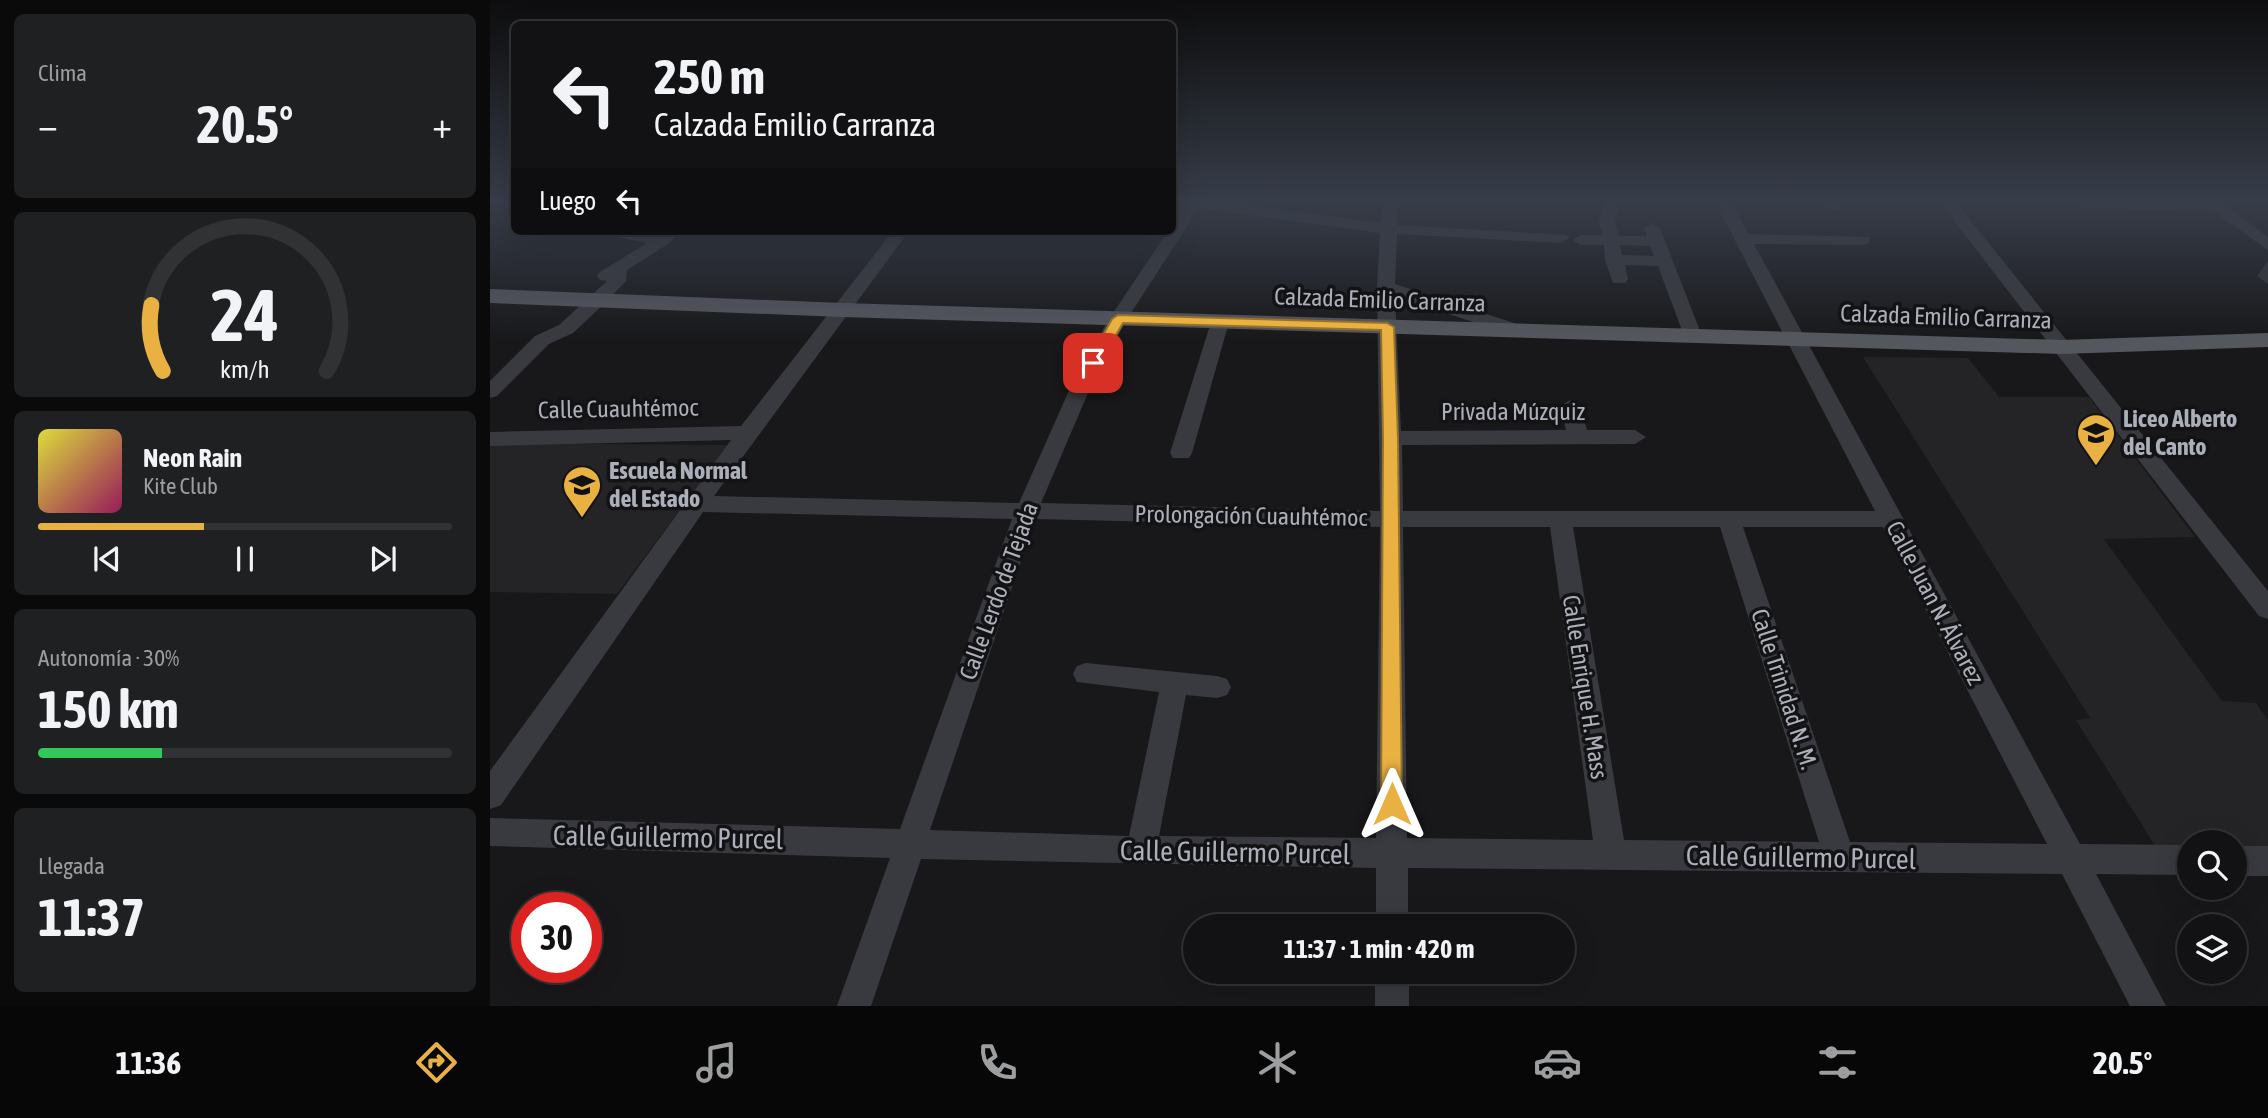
<!DOCTYPE html>
<html lang="es">
<head>
<meta charset="utf-8">
<style>
	:root { --surface:#121214; --page:#1f2022; --text:#f1f3f6; --muted:#9c9ea0; --line:#313234; --accent:#e9b141 }
	body { margin:0; font-family:"Asap Condensed",sans-serif; background:var(--page); color:var(--text); height:100vh; display:flex; flex-direction:column; font-size:26px; white-space:nowrap }
	* { box-sizing:border-box; margin:0 }
	p { font-size:23px; color:var(--muted) }
	.icon { flex:none; width:38px; height:38px; fill:none; stroke:currentColor; stroke-width:2; stroke-linecap:round; stroke-linejoin:round }
	.map { position:relative; flex:1; overflow:hidden }
	.details { display:flex; flex-direction:column; gap:14px; padding:14px; background:#0a0a0b; width:490px }
	.details>* { flex:none }
	.hud { position:absolute; left:21px; top:21px; width:665px; height:214px; border-radius:10px; box-shadow:0 7px 28px #0002,0 0 0 2px var(--line); background:#121214; color:var(--text); overflow:hidden }
	.fabs { position:absolute; left:1687px; top:830px; display:grid; gap:14px }
	.fabs a { display:grid; place-items:center; width:70px; height:70px; border-radius:50%; background:var(--surface); box-shadow:0 7px 28px #0002,0 0 0 2px var(--line); font-size:35px }
	.speed { position:absolute; left:21px; top:892px; display:flex; gap:14px; font-size:35px; font-weight:700; text-align:center }
	.speed>* { display:grid; place-content:center; width:91px; height:91px; border-radius:50%; background:var(--surface); box-shadow:0 7px 28px #0002,0 0 0 2px var(--line); line-height:1 }
	.speed .limit { border:10px solid #d22; background:#fff; color:#111 }
	.pin { position:absolute; display:grid; place-items:center; width:60px; height:60px; color:#fff; margin:-30px; border-radius:14px; box-shadow:0 4px 10px #0006 }
	.me { position:absolute; width:77px; margin:-38px; rotate:0deg; stroke-linejoin:round; filter:drop-shadow(0 0 5px #0008) }
	.turn { display:flex; align-items:center; gap:24px; height:147px; padding:0 28px; font-size:32px }
	.turn .icon { width:91px; height:91px; stroke-width:2.5 }
	.turn b { display:block; font-size:49px; line-height:60px }
	.then { display:flex; align-items:center; height:66px; padding:0 28px; background:#0003; gap:14px; font-size:26px }
	.big { font-size:52px; font-weight:700; line-height:1.1 }
	.details .widget { flex:1; display:flex; flex-direction:column; justify-content:center; gap:10px; min-width:0; padding:0 24px; border-radius:10px; background:var(--page) }
	.details .dial { align-items:center; gap:0 }
	.dial svg { height:182px; overflow:visible; fill:none; stroke:var(--line); stroke-width:7; stroke-linecap:round; text-anchor:middle }
	.dial text { fill:var(--text); stroke:none }
	.song { display:flex; align-items:center; gap:21px }
	.cover { width:84px; height:84px; border-radius:10px; background:linear-gradient(135deg,hsl(60 70% 55%),hsl(330 70% 35%)) }
	.played { height:7px; border-radius:4px; background:linear-gradient(90deg,var(--accent) 40%,var(--line) 40%) }
	.keys { display:flex; justify-content:space-around; direction:ltr }
	.heat { display:flex; justify-content:space-between; align-items:center; font-size:38px; direction:ltr }
	.charge { height:10px; border-radius:5px; background:linear-gradient(90deg,#34c759 30%,var(--line) 0) }
	.trip { position:absolute; left:693px; top:914px; width:392px; height:70px; border-radius:35px; background:var(--surface); box-shadow:0 7px 28px #0002,0 0 0 2px var(--line); font-weight:700; line-height:70px; text-align:center }
	.menu { display:flex; height:112px; justify-content:space-around; align-items:center; background:#070708; color:var(--muted) }
	.menu .icon { width:49px; height:49px }
	.menu .current { color:var(--accent) }
	.menu b { font-size:32px; color:var(--text) }
	main { display:flex; flex:1; min-height:0 }
	.map>svg:first-child { display:block }
</style>
</head>
<body>
<main>
<section class="details">
<div class="widget"><p>Clima</p>
<div class="heat"><a>−</a><b class="big">20.5°</b><a>+</a></div>
</div>
<div class="widget dial"><svg viewBox="0 0 100 80">
<path d="M14 69A42 42 0 1 1 86 69"/>
<path d="M14 69A42 42 0 0 1 9 40" stroke="#e9b141"/>
<text x="50" y="56" font-size="32" font-weight="700">24</text>
<text x="50" y="72" font-size="11">km/h</text>
</svg></div>
<div class="widget">
<div class="song"><i class="cover"></i><div><b>Neon Rain</b><p>Kite Club</p></div></div>
<div class="played"></div>
<div class="keys"><svg class="icon" aria-label="previous" viewBox="0 0 24 24"><path d="M18 5L8 12l10 7zM5 5v14"/></svg><svg class="icon" aria-label="pause" viewBox="0 0 24 24"><path d="M8 5v14M16 5v14"/></svg><svg class="icon" aria-label="next" viewBox="0 0 24 24"><path d="M6 5l10 7-10 7zM19 5v14"/></svg></div>
</div>
<div class="widget"><p>Autonomía · 30%</p><b class="big">150 km</b><div class="charge"></div></div>
<div class="widget"><p>Llegada</p><b class="big">11:37</b></div>
</section>
<div class="map">
<svg width="1778" height="1006" viewBox="0 0 1778 1006">
	<rect width="100%" height="100%" fill="#18181a"/>
	<g fill="#242427">
		<path d="M 1373,357 L 1478,358 L 1509,397 L 1599,397 L 1705,537 L 1614,539 L 1732,701 L 1766,703 L 1778,720 L 1778,852 L 1745,852 L 1745,842 L 1699,842 L 1699,852 L 1669,852 L 1586,720 L 1600,718 Z"/>
		<path d="M 0,443 L 238,445 L 127,594 L 0,592 Z"/>
	</g>
	<g fill="none" stroke-linecap="round" stroke-linejoin="round">
		<g fill="#393a3f" fill-rule="evenodd">
			<path d="M 682,200 L 720,200 L 891,223 L 892,200 L 908,200 L 907,225 L 1077,235 L 1079,238 L 1071,243 L 907,234 L 905,284 L 1033,326 L 1035,330 L 1033,334 L 1019,334 L 905,296 L 911,431 L 1076,430 L 1070,406 L 1080,400 L 1090,406 L 1097,430 L 1145,430 L 1156,437 L 1145,444 L 912,445 L 913,511 L 1385,511 L 1224,200 L 1240,200 L 1258,234 L 1379,237 L 1379,243 L 1373,245 L 1264,244 L 1590,844 L 1699,845 L 1699,875 L 1606,874 L 1676,1006 L 1640,1006 L 1572,874 L 918,868 L 918,926 L 886,926 L 886,868 L 431,859 L 381,1006 L 347,1006 L 400,858 L 0,846 L 0,818 L 410,829 L 522,519 L 213,512 L 11,805 L 0,809 L 0,771 L 241,440 L 0,446 L 0,432 L 251,426 L 403,231 L 419,231 L 224,496 L 529,503 L 581,386 L 619,319 L 678,231 L 682,231 L 682,224 L 694,206 L 682,204 ZM 709,208 L 890,233 L 887,287 L 890,511 L 551,503 L 601,386 L 637,319 ZM 545,519 L 890,527 L 886,838 L 669,836 L 696,695 L 727,698 L 737,695 L 741,687 L 737,679 L 727,676 L 596,663 L 587,666 L 583,674 L 587,682 L 669,692 L 639,836 L 440,830 ZM 913,527 L 1060,527 L 1103,840 L 917,838 ZM 1083,527 L 1230,527 L 1329,842 L 1134,840 ZM 1253,527 L 1393,527 L 1557,844 L 1360,842 Z"/>
			<path d="M 1115,200 L 1131,200 L 1125,222 L 1128,236 L 1157,236 L 1154,228 L 1162,223 L 1170,228 L 1212,336 L 1210,340 L 1203,342 L 1194,336 L 1168,266 L 1135,265 L 1138,279 L 1135,283 L 1123,283 L 1115,260 L 1114,245 L 1091,245 L 1083,240 L 1091,235 L 1112,235 L 1109,222 ZM 1130,245 L 1160,246 L 1164,256 L 1132,255 Z"/>
			<path d="M 1332,200 L 1348,200 L 1352,207 L 1350,210 L 1338,210 Z"/>
			<path d="M 1448,200 L 1464,200 L 1778,591 L 1778,619 L 1769,616 Z"/>
			<path d="M 1577,200 L 1734,200 L 1734,204 L 1778,237 L 1778,250 L 1723,211 L 1598,209 Z"/>
			<path d="M 111,231 L 145,231 L 169,235 L 173,231 L 191,231 L 178,244 L 137,270 L 136,281 L 115,303 L 83,333 L 59,344 L 7,396 L 0,398 L 0,381 L 45,336 L 69,325 L 117,281 L 110,280 L 107,276 L 110,272 L 157,243 L 113,234 Z"/>
			<path d="M 730,316 L 739,322 L 702,453 L 699,458 L 683,458 L 680,453 L 721,322 Z"/>
			<rect x="1745" y="846" width="33" height="30"/>
			<rect x="885" y="971" width="34" height="35"/>
		</g>
		<path fill="#55575e" fill-rule="evenodd" d="M 0,289 L 352,303 L 1571,340 L 1778,333 L 1778,347 L 1571,354 L 352,317 L 0,303 Z"/>
	</g>
	<path fill="#343438" d="M 1778,261 L 1778,284 L 1767,276 Z"/>
	<linearGradient id="sky" x2="0" y2="1"><stop stop-color="#0d0d0e"/><stop offset="0.59" stop-color="#373d49"/><stop offset="1" stop-color="#373d49" stop-opacity="0"/></linearGradient>
	<rect width="1778" height="341" fill="url(#sky)"/>
	<path fill="#e9b141" stroke="#97732a" stroke-width="2" d="M 628,315 L 897,323 L 904,327 L 908,438 L 912,804 L 909,810 L 902,813 L 895,810 L 891,804 L 893,438 L 891,330 L 633,323 L 608,366 L 599,366 L 597,363 L 622,319 Z"/>
	<defs>
		<symbol id="school-pin" viewBox="-11 -11 22 30"><path d="M0 17L-7.5 6A9.5 9.5 0 1 1 7.5 6Z" fill="#e9b141" stroke="#131315"/><path d="M0-5L7-2L0 1L-7-2ZM-4 1L0 2.5L4 1V4Q0 6-4 4Z" fill="#111"/></symbol>
		<symbol id="university-pin" viewBox="-11 -11 22 30"><path d="M0 17L-7.5 6A9.5 9.5 0 1 1 7.5 6Z" fill="#e9b141" stroke="#131315"/><path d="M0-5L7-2L0 1L-7-2ZM-4 1L0 2.5L4 1V4Q0 6-4 4Z" fill="#111"/></symbol>
	</defs>
	<g fill-rule="evenodd">
		<use href="#school-pin" x="1584" y="411" width="44" height="60"/>
		<use href="#university-pin" x="70" y="463" width="44" height="60"/>
	</g>
	<g text-anchor="middle" stroke-width="7" stroke-linejoin="round" paint-order="stroke">
		<g font-size="24" fill="#abafb9" stroke="#131315">
			<text transform="translate(890 300) rotate(2)" y="8">Calzada Emilio Carranza</text>
			<text transform="translate(1456 317) rotate(2)" y="8">Calzada Emilio Carranza</text>
			<text transform="translate(128 409) rotate(-1)" y="8">Calle Cuauhtémoc</text>
			<text x="1023" y="420">Privada Múzquiz</text>
			<text transform="translate(761 516) rotate(1)" y="8">Prolongación Cuauhtémoc</text>
			<text transform="translate(509 591) rotate(-70)" y="8">Calle Lerdo de Tejada</text>
			<text transform="translate(1445 603) rotate(62)" y="8">Calle Juan N. Álvarez</text>
			<text transform="translate(1095 687) rotate(81)" y="8">Calle Enrique H. Mass</text>
			<text transform="translate(1294 689) rotate(72)" y="8">Calle Trinidad N. M.</text>
		</g>
		<g font-size="24" font-weight="bold" fill="#abafb9" stroke="#131315" text-anchor="start">
			<text x="1633" y="427">Liceo Alberto<tspan x="1633" dy="28">del Canto</tspan></text>
			<text x="119" y="479">Escuela Normal<tspan x="119" dy="28">del Estado</tspan></text>
		</g>
		<g font-size="28" fill="#abafb9" stroke="#131315">
			<text transform="translate(178 837) rotate(1)" y="10">Calle Guillermo Purcel</text>
			<text transform="translate(745 852) rotate(1)" y="10">Calle Guillermo Purcel</text>
			<text transform="translate(1311 857) rotate(1)" y="10">Calle Guillermo Purcel</text>
		</g>
	</g>
</svg>
<div class="fabs">
<a><svg class="icon" aria-label="search" viewBox="0 0 24 24"><circle cx="10" cy="10" r="6"/><path d="M15 15l6 6"/></svg></a>
<a><svg class="icon" aria-label="layers" viewBox="0 0 24 24"><path d="M12 4l9 5-9 5-9-5zM3 14l9 5 9-5"/></svg></a>
</div>
<div class="speed"><div class="limit">30</div></div>
<div class="pin" style="left:603px;top:363px;background:#d93025"><svg class="icon" aria-label="arrive" viewBox="0 0 24 24"><path d="M6 21V4h12l-3 4 3 4H6"/></svg></div>
<svg class="me" style="left:902px;top:804px" viewBox="-20 -20 40 40"><path d="M0-17L14 15 0 8-14 15z" fill="#e9b141" stroke="#fff" stroke-width="4"/></svg>
<div class="trip">11:37 · 1 min · 420 m</div>
<div class="hud">
<div class="turn"><svg class="icon" aria-label="left" viewBox="0 0 24 24"><path d="M17 20v-9H6M10 6l-5 5 5 5"/></svg><div><b>250 m</b>Calzada Emilio Carranza</div></div>
<div class="then">Luego<svg class="icon" aria-label="left" viewBox="0 0 24 24"><path d="M17 20v-9H6M10 6l-5 5 5 5"/></svg></div>
</div>
</div>
</main>
<nav class="menu">
<b>11:36</b>
<svg class="icon current" aria-label="directions" viewBox="0 0 24 24"><path d="M12 3l9 9-9 9-9-9zM9 14v-3h6M13 9l2 2-2 2"/></svg>
<svg class="icon" aria-label="music" viewBox="0 0 24 24"><path d="M9 18V5l10-2v13"/><circle cx="6" cy="18" r="3"/><circle cx="16" cy="16" r="3"/></svg>
<svg class="icon" aria-label="phone" viewBox="0 0 24 24"><path d="M5 4h4l2 5-3 2q2 4 5 5l2-3 5 2v4C11 20 4 13 5 4z"/></svg>
<svg class="icon" aria-label="climate" viewBox="0 0 24 24"><path d="M12 3v18M4 7l16 10M4 17L20 7"/></svg>
<svg class="icon" aria-label="car" viewBox="0 0 24 24"><path d="M5 17H2v-5l4-1 3-4h7l3 4 3 1v5h-3M9 17h6M6 11h13"/><circle cx="7" cy="17" r="2"/><circle cx="17" cy="17" r="2"/></svg>
<svg class="icon" aria-label="filters" viewBox="0 0 24 24"><path d="M4 7h16M4 17h16"/><circle cx="9" cy="7" r="2"/><circle cx="15" cy="17" r="2"/></svg>
<b>20.5°</b>
</nav>
</body>
</html>
